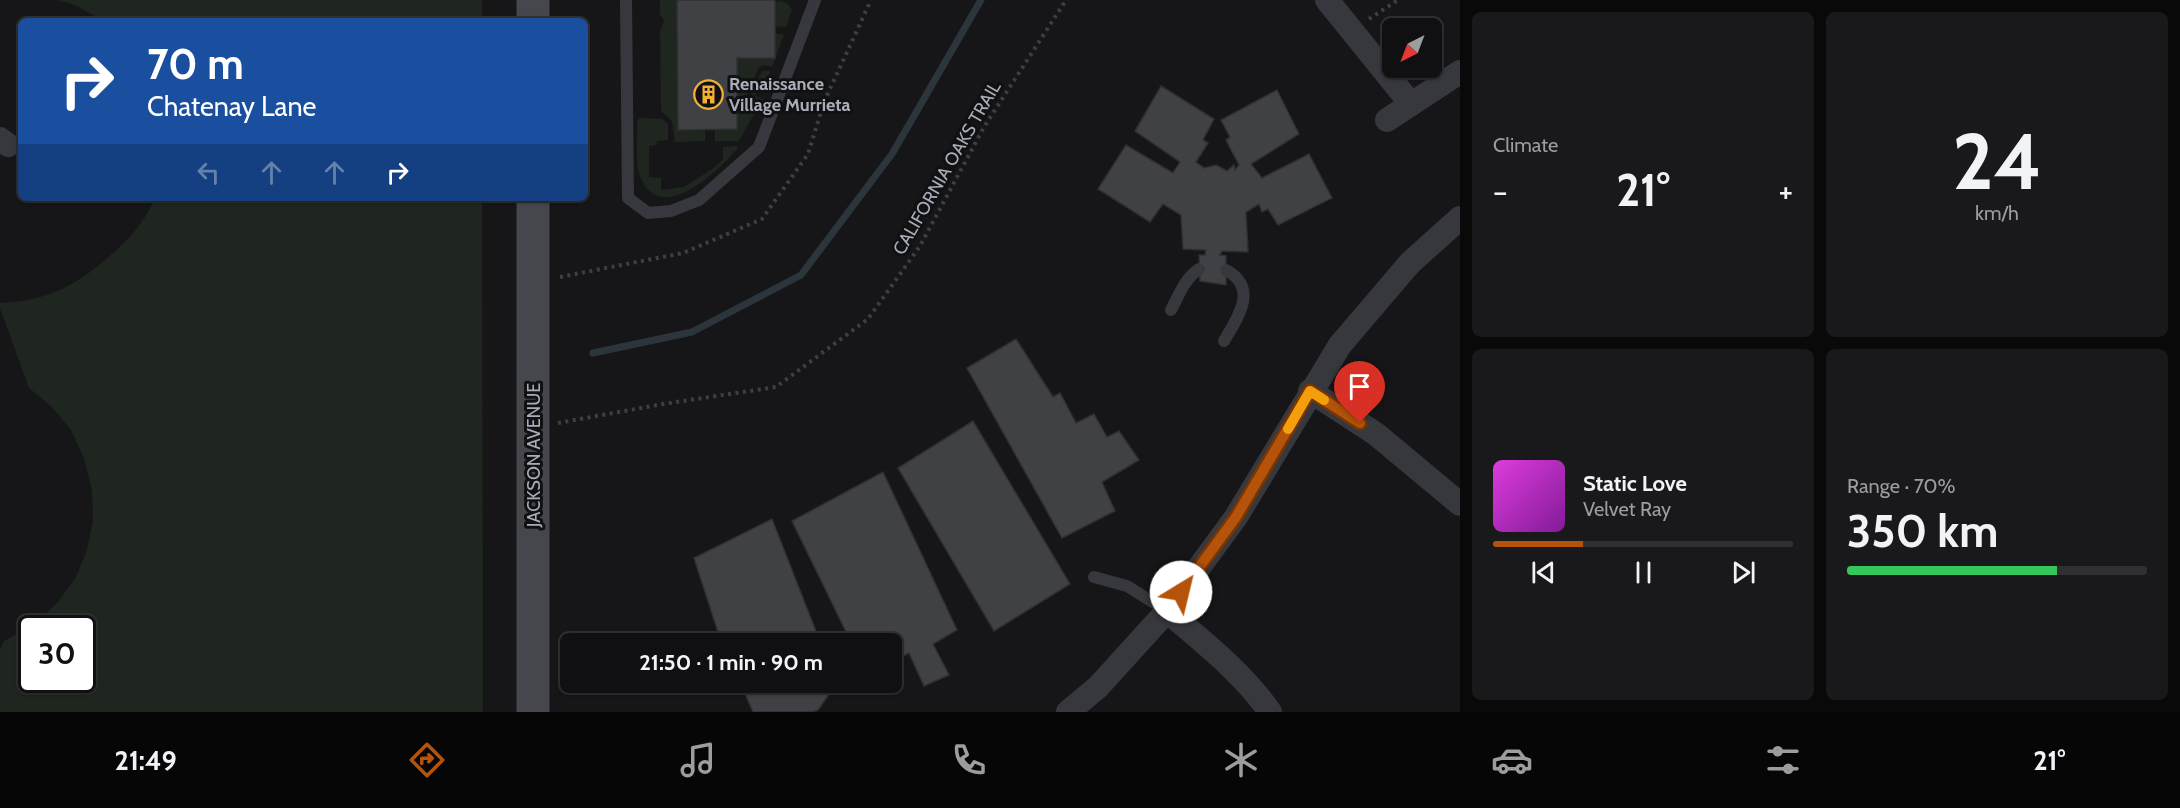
<!DOCTYPE html>
<html lang="en">
<head>
<meta charset="utf-8">
<style>
	:root { --surface:#101012; --page:#19191b; --text:#f1f3f6; --muted:#9c9d9f; --line:#303032; --accent:#b45309 }
	body { margin:0; font-family:Cabin,sans-serif; background:var(--page); color:var(--text); height:100vh; display:flex; flex-direction:column; font-size:22px; white-space:nowrap }
	* { box-sizing:border-box; margin:0 }
	p { font-size:20px; color:var(--muted) }
	.icon { flex:none; width:33px; height:33px; fill:none; stroke:currentColor; stroke-width:2; stroke-linecap:round; stroke-linejoin:round }
	.map { position:relative; flex:1; overflow:hidden }
	.panel { display:flex; flex-direction:column; gap:12px; padding:12px; background:#09090a; width:720px }
	.panel>* { flex:none }
	.hud { position:absolute; left:18px; top:18px; width:570px; height:183px; border-radius:9px; box-shadow:0 2px 4px #0004,0 0 0 2px var(--line); background:#1a4fa0; color:#fff; overflow:hidden }
	.needle { width:39px; rotate:222deg }
	.tools { position:absolute; left:1382px; top:18px; display:grid; gap:12px }
	.tools a { display:grid; place-items:center; width:60px; height:60px; border-radius:9px; background:var(--surface); box-shadow:0 2px 4px #0004,0 0 0 2px var(--line); font-size:30px }
	.speed { position:absolute; left:18px; top:615px; display:flex; gap:12px; font-size:30px; font-weight:700; text-align:center }
	.speed>* { display:grid; place-content:center; width:78px; height:78px; border-radius:50%; background:var(--surface); box-shadow:0 2px 4px #0004,0 0 0 2px var(--line); line-height:1 }
	.speed .limit { border:3px solid #111; border-radius:9px; background:#fff; color:#111 }
	.pin { position:absolute; display:grid; place-items:center; width:51px; height:51px; color:#fff; margin:-62px -26px; border-radius:50% 50% 50% 0; rotate:-45deg; box-shadow:0 0 6px #0007 }
	.pin .icon { rotate:45deg }
	.me { position:absolute; width:66px; margin:-33px; rotate:36deg; stroke-linejoin:round; filter:drop-shadow(0 0 4px #0008) }
	.turn { display:flex; align-items:center; gap:21px; height:126px; padding:0 30px; font-size:27px }
	.turn .icon { width:78px; height:78px; stroke-width:2.5 }
	.turn b { display:block; font-size:42px; line-height:51px }
	.lanes { display:flex; align-items:center; height:57px; padding:0 30px; background:#0003; justify-content:center; gap:30px; direction:ltr }
	.lanes .off { opacity:.35 }
	.big { font-size:45px; font-weight:700; line-height:1.1 }
	.panel .tile { flex:1; display:flex; flex-direction:column; justify-content:center; gap:9px; min-width:0; padding:0 21px; border-radius:9px; background:var(--page) }
	.panel .dial { align-items:center; gap:0 }
	.dial b { font-size:78px; line-height:1 }
	.song { display:flex; align-items:center; gap:18px }
	.cover { width:72px; height:72px; border-radius:9px; background:linear-gradient(135deg,hsl(300 70% 55%),hsl(290 70% 35%)) }
	.played { height:6px; border-radius:3px; background:linear-gradient(90deg,var(--accent) 30%,var(--line) 30%) }
	.keys { display:flex; justify-content:space-around; direction:ltr }
	.heat { display:flex; justify-content:space-between; align-items:center; font-size:33px; direction:ltr }
	.charge { height:9px; border-radius:4px; background:linear-gradient(90deg,#34c759 70%,var(--line) 0) }
	.panel .tiles { flex:1; display:grid; gap:12px; grid-template-columns:repeat(2,1fr) }
	.trip { position:absolute; left:560px; top:633px; width:342px; height:60px; border-radius:9px; background:var(--surface); box-shadow:0 2px 4px #0004,0 0 0 2px var(--line); font-weight:700; line-height:60px; text-align:center }
	.dock { display:flex; height:96px; justify-content:space-around; align-items:center; background:#060607; color:var(--muted) }
	.dock .icon { width:42px; height:42px }
	.dock .on { color:var(--accent) }
	.dock b { font-size:27px; color:var(--text) }
	main { display:flex; flex:1; min-height:0 }
	.map>svg:first-child { display:block }
</style>
</head>
<body>
<main>
<div class="map">
<svg width="1460" height="712" viewBox="0 0 1460 712">
	<rect width="100%" height="100%" fill="#161618"/>
	<g fill="#1e261f" fill-rule="evenodd">
		<path d="M 57,0 L 482,0 L 482,21 L 104,21 L 75,5 Z"/>
		<path d="M 660,0 L 677,0 L 679,130 L 705,130 L 705,141 L 675,142 L 672,121 L 661,111 L 660,31 L 664,21 L 660,14 Z"/>
		<path d="M 781,1 L 788,4 L 792,10 L 786,27 L 775,26 L 775,2 Z"/>
		<path d="M 775,33 L 784,35 L 772,67 L 764,65 L 759,67 L 747,95 L 748,101 L 758,107 L 739,141 L 715,141 L 715,129 L 737,129 L 737,58 L 775,58 Z"/>
		<path d="M 763,71 L 770,71 L 766,83 L 760,80 L 755,96 L 765,100 L 764,103 L 751,97 L 760,74 Z"/>
		<path d="M 640,118 L 662,119 L 668,124 L 668,140 L 657,141 L 656,145 L 649,146 L 649,177 L 661,178 L 661,190 L 684,187 L 714,168 L 723,159 L 723,147 L 736,146 L 738,148 C 721,168 664,225 642,181 C 634,165 638,139 637,121 Z"/>
		<path d="M 155,198 L 482,198 L 483,712 L 0,712 L 0,649 L 4,641 L 36,623 L 58,602 L 76,577 L 87,550 L 93,520 L 92,490 L 84,458 L 71,430 L 52,407 L 29,388 L 0,308 L 0,303 C 48,301 78,285 113,253 C 131,237 145,221 155,198 ZM 82,628 L 82,680 L 32,680 L 32,628 Z"/>
	</g>
	<g fill="none" stroke-linecap="round" stroke-linejoin="round">
		<path stroke="#2c353c" stroke-width="7" d="M 593,353 L 692,332 L 801,275 L 892,154 L 981,0"/>
	</g>
	<g fill="#404145" stroke="#303034" stroke-width="1.5">
		<path d="M 677,0 L 775,0 L 775,58 L 737,58 L 737,129 L 678,130 Z"/>
		<path d="M 1161,86 L 1214,119 L 1203,140 L 1208,143 L 1196,162 L 1204,168 L 1216,165 L 1227,171 L 1234,165 L 1235,170 L 1239,165 L 1226,140 L 1230,137 L 1221,120 L 1277,90 L 1299,134 L 1251,164 L 1262,178 L 1309,154 L 1332,198 L 1278,225 L 1268,209 L 1262,212 L 1259,204 L 1246,212 L 1248,252 L 1222,251 L 1220,255 L 1226,256 L 1226,285 L 1200,281 L 1199,255 L 1205,255 L 1206,250 L 1183,249 L 1181,215 L 1163,204 L 1150,222 L 1098,189 L 1126,145 L 1173,173 L 1180,162 L 1135,131 Z"/>
		<path d="M 1016,339 L 1053,397 L 1060,393 L 1076,423 L 1094,414 L 1107,437 L 1119,431 L 1139,460 L 1102,482 L 1115,511 L 1062,538 L 967,368 Z"/>
		<path d="M 973,421 L 1070,584 L 994,631 L 898,468 Z"/>
		<path d="M 883,472 L 957,630 L 933,644 L 949,675 L 924,686 L 909,653 L 891,662 L 891,644 L 852,644 L 792,521 Z"/>
		<path d="M 772,519 L 821,644 L 690,644 L 718,632 L 694,558 Z"/>
		<path d="M 740,682 L 837,682 L 837,683 L 818,710 L 812,712 L 753,712 Z"/>
	</g>
	<g fill="none" stroke-linecap="round" stroke-linejoin="round">
		<g stroke="#3d3f44" stroke-width="4" stroke-dasharray="3 4.5" stroke-linecap="butt">
			<path d="M 1369,19 L 1398,0"/>
			<path d="M 560,277 L 683,253 L 762,219 L 808,154 L 824,102 L 871,0"/>
			<path d="M 558,423 L 663,404 L 776,387 L 868,319 L 920,246 L 984,127 L 1066,0"/>
		</g>
		<g stroke="#37383d" stroke-width="12">
			<path d="M 626,0 L 628,198 L 648,213 L 671,211 L 699,200 L 759,147 L 815,0"/>
			<path d="M 1171,310 C 1179,295 1185,278 1199,269"/>
			<path d="M 1224,341 C 1238,317 1259,288 1226,270"/>
			<path d="M 1094,577 L 1127,586 L 1167,611"/>
		</g>
		<g stroke="#37383d" stroke-width="24">
			<path d="M 1327,0 L 1411,104"/>
			<path d="M 1387,120 L 1460,72"/>
			<path d="M 0,139 L 8,145"/>
			<path d="M 1310,391 L 1376,434 L 1460,504"/>
			<path d="M 1167,611 C 1204,643 1242,672 1270,712"/>
			<path d="M 1068,712 L 1098,687 L 1167,611 L 1236,517 L 1340,345 L 1410,263 L 1460,218"/>
		</g>
		<g stroke="#45474d" stroke-width="33">
			<path d="M 533,0 L 533,21"/>
			<path d="M 533,198 L 533,712"/>
		</g>
	</g>
	<g fill="none" stroke-linecap="round" stroke-linejoin="round">
		<defs>
			<path id="route" d="M 1181,592 L 1236,517 L 1310,391 L 1360,423"/>
		</defs>
		<use href="#route" stroke="#753606" stroke-width="15"/>
		<use href="#route" stroke="#b45309" stroke-width="10"/>
		<path stroke="#f59e0b" stroke-width="10" d="M 1288,429 L 1310,391 L 1324,400"/>
	</g>
	<defs>
		<symbol id="building-ring" viewBox="-11 -11 22 22"><circle r="9.5" fill="#111113" stroke="#f2b134" stroke-width="1.5"/><path d="M-4-6H4V6H1V3H-1V6H-4ZM-2.5-4.3h1.7v1.8h-1.7ZM.8-4.3h1.7v1.8H.8ZM-2.5-1h1.7V.8h-1.7ZM.8-1h1.7V.8H.8Z" fill="#f2b134"/></symbol>
	</defs>
	<g fill-rule="evenodd">
		<use href="#building-ring" x="692" y="78" width="33" height="33"/>
	</g>
	<g text-anchor="middle" stroke-width="6" stroke-linejoin="round" paint-order="stroke">
		<g font-size="18" font-weight="bold" fill="#a8adb8" stroke="#111113" text-anchor="start">
			<text x="729" y="90">Renaissance<tspan x="729" dy="21">Village Murrieta</tspan></text>
		</g>
		<g font-size="18" fill="#a8adb8" stroke="#111113">
			<text transform="translate(947 168) rotate(-60)" y="6">CALIFORNIA OAKS TRAIL</text>
			<text transform="translate(534 455) rotate(-90)" y="6">JACKSON AVENUE</text>
		</g>
	</g>
</svg>
<div class="tools">
<a><svg class="needle" viewBox="-14 -14 28 28"><path d="M0-13l5 13h-10z" fill="#e53935"/><path d="M0 13l5-13h-10z" fill="#9c9d9f"/></svg></a>
</div>
<div class="speed"><div class="limit">30</div></div>
<div class="pin" style="left:1360px;top:423px;background:#d93025"><svg class="icon" aria-label="arrive" viewBox="0 0 24 24"><path d="M6 21V4h12l-3 4 3 4H6"/></svg></div>
<svg class="me" style="left:1181px;top:592px" viewBox="-20 -20 40 40"><circle r="19" fill="#fff"/><path d="M0-13L10 11 0 6-10 11z" fill="#b45309"/></svg>
<div class="trip">21:50 · 1 min · 90 m</div>
<div class="hud">
<div class="turn"><svg class="icon" aria-label="right" viewBox="0 0 24 24"><path d="M7 20v-9h11M14 6l5 5-5 5"/></svg><div><b>70 m</b>Chatenay Lane</div></div>
<div class="lanes"><svg class="icon off" aria-label="left" viewBox="0 0 24 24"><path d="M17 20v-9H6M10 6l-5 5 5 5"/></svg><svg class="icon off" aria-label="ahead" viewBox="0 0 24 24"><path d="M12 20V5M6 11l6-6 6 6"/></svg><svg class="icon off" aria-label="ahead" viewBox="0 0 24 24"><path d="M12 20V5M6 11l6-6 6 6"/></svg><svg class="icon" aria-label="right" viewBox="0 0 24 24"><path d="M7 20v-9h11M14 6l5 5-5 5"/></svg></div>
</div>
</div>
<section class="panel">
<div class="tiles">
<div class="tile"><p>Climate</p>
<div class="heat"><a>−</a><b class="big">21°</b><a>+</a></div>
</div>
<div class="tile dial"><b>24</b><p>km/h</p></div>
<div class="tile">
<div class="song"><i class="cover"></i><div><b>Static Love</b><p>Velvet Ray</p></div></div>
<div class="played"></div>
<div class="keys"><svg class="icon" aria-label="previous" viewBox="0 0 24 24"><path d="M18 5L8 12l10 7zM5 5v14"/></svg><svg class="icon" aria-label="pause" viewBox="0 0 24 24"><path d="M8 5v14M16 5v14"/></svg><svg class="icon" aria-label="next" viewBox="0 0 24 24"><path d="M6 5l10 7-10 7zM19 5v14"/></svg></div>
</div>
<div class="tile"><p>Range · 70%</p><b class="big">350 km</b><div class="charge"></div></div>
</div>
</section>
</main>
<nav class="dock">
<b>21:49</b>
<svg class="icon on" aria-label="directions" viewBox="0 0 24 24"><path d="M12 3l9 9-9 9-9-9zM9 14v-3h6M13 9l2 2-2 2"/></svg>
<svg class="icon" aria-label="music" viewBox="0 0 24 24"><path d="M9 18V5l10-2v13"/><circle cx="6" cy="18" r="3"/><circle cx="16" cy="16" r="3"/></svg>
<svg class="icon" aria-label="phone" viewBox="0 0 24 24"><path d="M5 4h4l2 5-3 2q2 4 5 5l2-3 5 2v4C11 20 4 13 5 4z"/></svg>
<svg class="icon" aria-label="climate" viewBox="0 0 24 24"><path d="M12 3v18M4 7l16 10M4 17L20 7"/></svg>
<svg class="icon" aria-label="car" viewBox="0 0 24 24"><path d="M5 17H2v-5l4-1 3-4h7l3 4 3 1v5h-3M9 17h6M6 11h13"/><circle cx="7" cy="17" r="2"/><circle cx="17" cy="17" r="2"/></svg>
<svg class="icon" aria-label="filters" viewBox="0 0 24 24"><path d="M4 7h16M4 17h16"/><circle cx="9" cy="7" r="2"/><circle cx="15" cy="17" r="2"/></svg>
<b>21°</b>
</nav>
</body>
</html>
